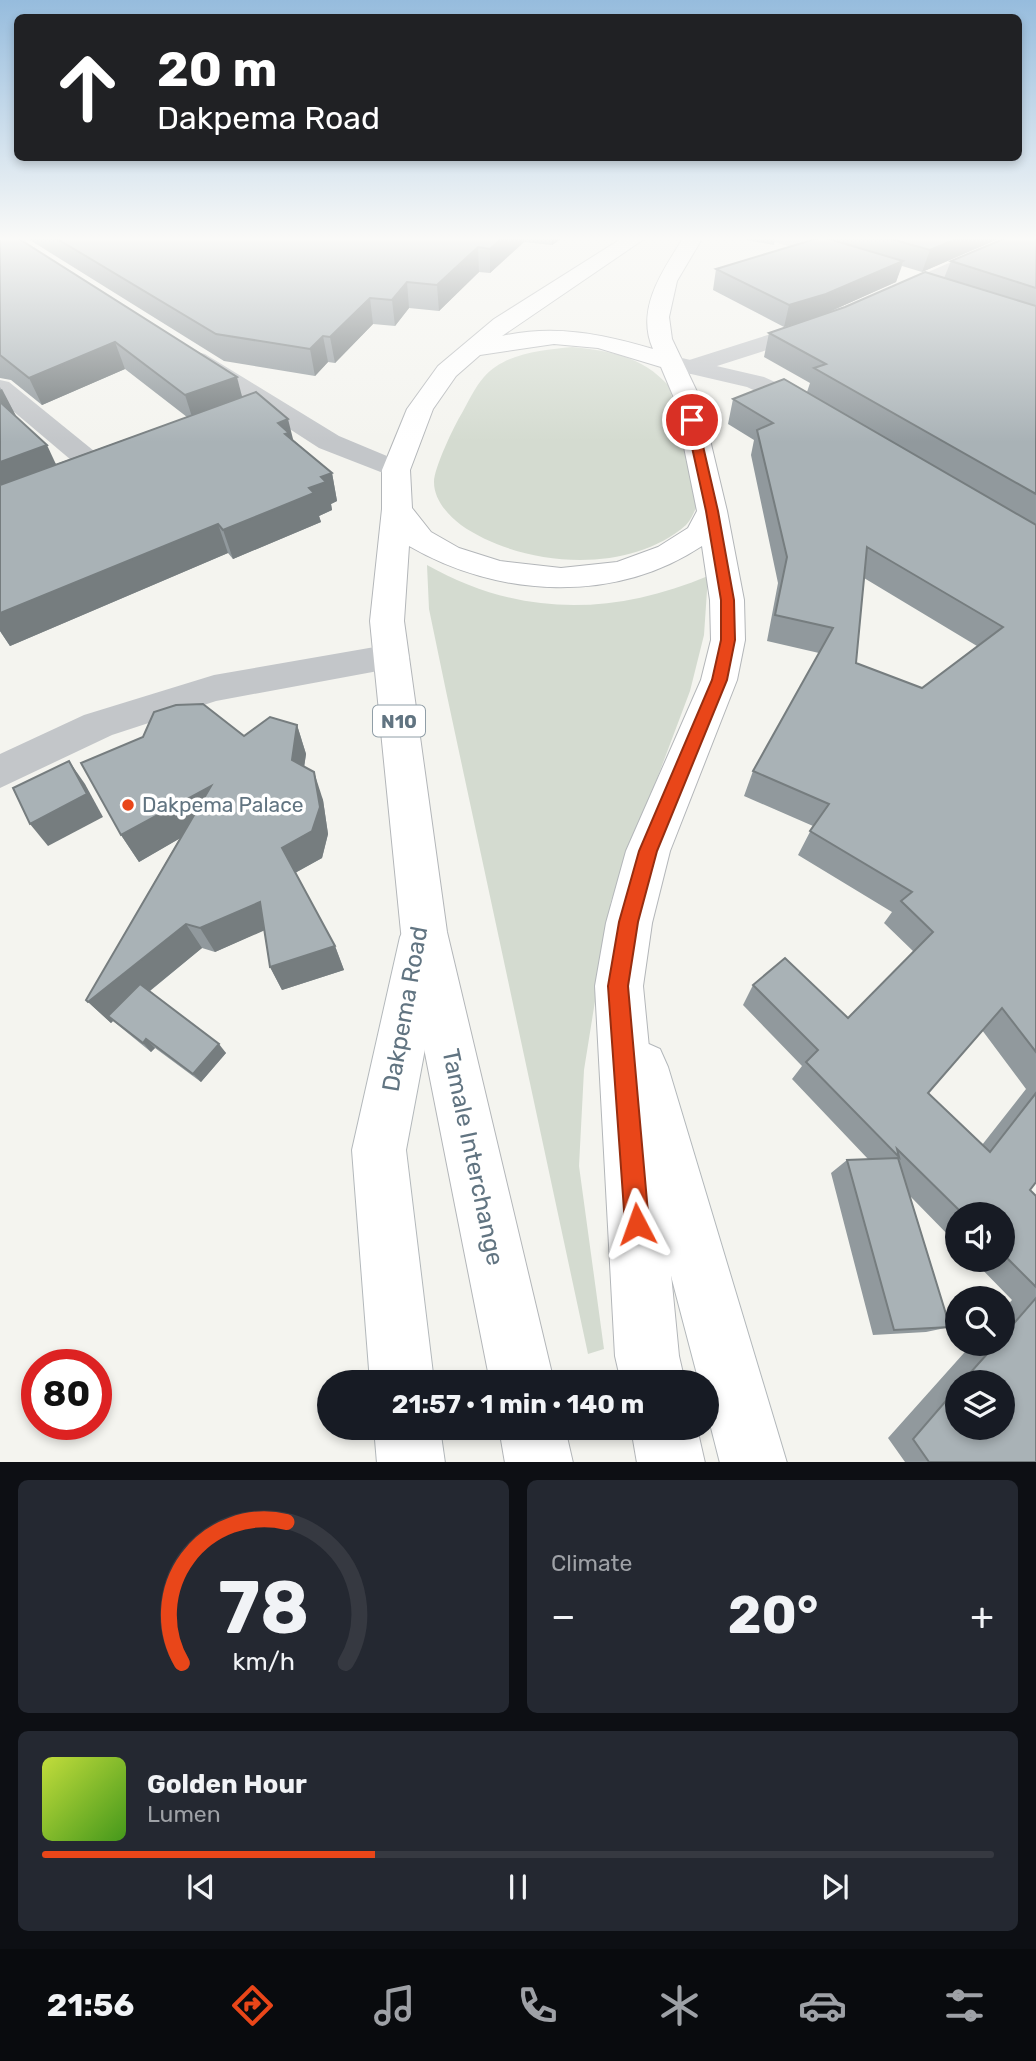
<!DOCTYPE html>
<html lang="en">
<head>
<meta charset="utf-8">
<style>
	:root { --surface:#171b24; --page:#242831; --text:#f1f3f6; --muted:#9ea1a6; --line:#363941; --accent:#e94619 }
	body { margin:0; font-family:Rubik,sans-serif; background:var(--page); color:var(--text); height:100vh; display:flex; flex-direction:column; font-size:26px; white-space:nowrap }
	* { box-sizing:border-box; margin:0 }
	p { font-size:23px; color:var(--muted) }
	.icon { flex:none; width:38px; height:38px; fill:none; stroke:currentColor; stroke-width:2; stroke-linecap:round; stroke-linejoin:round }
	.map { position:relative; height:1462px; overflow:hidden }
	.panel { display:flex; flex-direction:column; gap:18px; padding:18px; background:#0d0f14; flex:1 }
	.panel>* { flex:none }
	.hud { position:absolute; left:14px; top:14px; width:1008px; height:147px; border-radius:10px; box-shadow:0 4px 10px #0003; background:#202124; color:#fff; overflow:hidden }
	.buttons { position:absolute; left:945px; top:1202px; display:grid; gap:14px }
	.buttons a { display:grid; place-items:center; width:70px; height:70px; border-radius:50%; background:var(--surface); box-shadow:0 4px 10px #0003; font-size:35px }
	.speed { position:absolute; left:21px; top:1349px; display:flex; gap:14px; font-size:35px; font-weight:700; text-align:center }
	.speed>* { display:grid; place-content:center; width:91px; height:91px; border-radius:50%; background:var(--surface); box-shadow:0 4px 10px #0003; line-height:1 }
	.speed .limit { border:10px solid #d22; background:#fff; color:#111 }
	.pin { position:absolute; display:grid; place-items:center; width:60px; height:60px; color:#fff; margin:-30px; border:4px solid #fff; border-radius:50%; box-shadow:0 2px 7px #0007 }
	.me { position:absolute; width:77px; margin:-38px; rotate:356deg; stroke-linejoin:round; filter:drop-shadow(0 0 5px #0008) }
	.turn { display:flex; align-items:center; gap:24px; height:147px; padding:0 28px; font-size:32px }
	.turn .icon { width:91px; height:91px; stroke-width:2.5 }
	.turn b { display:block; font-size:49px; line-height:60px }
	.big { font-size:52px; font-weight:700; line-height:1.1 }
	.panel .card { flex:1; display:flex; flex-direction:column; justify-content:center; gap:10px; min-width:0; padding:0 24px; border-radius:10px; background:var(--page) }
	.panel .dial { align-items:center; gap:0 }
	.dial svg { height:182px; overflow:visible; fill:none; stroke:var(--line); stroke-width:7; stroke-linecap:round; text-anchor:middle }
	.dial text { fill:var(--text); stroke:none }
	.song { display:flex; align-items:center; gap:21px }
	.cover { width:84px; height:84px; border-radius:10px; background:linear-gradient(135deg,hsl(70 70% 55%),hsl(100 70% 35%)) }
	.played { height:7px; border-radius:4px; background:linear-gradient(90deg,var(--accent) 35%,var(--line) 35%) }
	.keys { display:flex; justify-content:space-around; direction:ltr }
	.heat { display:flex; justify-content:space-between; align-items:center; font-size:38px; direction:ltr }
	.panel .tiles { flex:1; display:grid; gap:18px; grid-template-columns:1fr 1fr }
	.card:last-child { grid-column:span 2 }
	.trip { position:absolute; left:317px; top:1370px; width:402px; height:70px; border-radius:35px; background:var(--surface); box-shadow:0 4px 10px #0003; font-weight:700; line-height:70px; text-align:center }
	.dock { display:flex; height:112px; justify-content:space-around; align-items:center; background:#090b0e; color:var(--muted) }
	.dock .icon { width:49px; height:49px }
	.dock .current { color:var(--accent) }
	.dock b { font-size:32px; color:var(--text) }
	.map>svg:first-child { display:block }
</style>
</head>
<body>
<div class="map">
<svg width="1036" height="1463" viewBox="0 0 1036 1463">
	<rect width="100%" height="100%" fill="#f4f4ef"/>
	<g fill="#d4dbd0">
		<path d="M 572,347 C 610,351 642,356 669,386 L 699,502 C 695,509 692,519 686,525 C 628,576 521,567 461,525 C 448,515 434,500 434,482 C 434,468 454,426 462,413 C 468,402 475,387 484,377 C 505,353 542,350 572,347 Z"/>
		<path d="M 427,565 C 519,617 612,616 708,576 L 704,635 L 690,691 L 611,901 L 584,1070 L 579,1166 L 604,1349 L 588,1354 L 446,691 L 429,609 Z"/>
	</g>
	<g fill="none" stroke-linecap="round" stroke-linejoin="round">
		<defs>
			<g id="primary">
				<path d="M 423,915 L 439,922 L 446,937 L 406,1150 L 434,1382 L 370,1382 L 352,1150 L 400,937 L 407,922 Z"/>
				<path d="M 642,1041 L 660,1049 L 668,1067 L 787,1463 L 720,1463 L 707,1412 L 707,1382 L 699,1382 L 616,1067 L 624,1049 Z"/>
				<path d="M 374,1428 L 440,1428 L 445,1463 L 377,1463 Z"/>
			</g>
			<g id="trunk">
				<path d="M 624,237 L 647,237 L 502,336 C 554,324 603,334 653,349 C 635,309 663,270 684,237 L 703,237 L 677,281 L 669,317 L 672,339 L 700,398 L 727,511 L 744,600 L 745,640 L 737,680 L 670,851 L 652,923 L 643,986 L 679,1356 L 685,1382 L 621,1382 L 615,1356 L 595,986 L 606,923 L 626,851 L 701,680 L 711,640 L 710,600 L 702,546 C 615,604 498,598 409,546 L 404,621 L 447,932 L 554,1382 L 490,1382 L 401,932 L 370,621 L 382,509 L 382,470 L 407,409 L 438,366 L 494,319 ZM 554,344 L 598,348 L 661,367 L 674,398 L 697,511 L 688,528 L 658,547 L 617,562 L 561,568 L 500,561 L 459,548 L 431,532 L 412,508 L 410,470 L 433,409 L 456,376 L 480,355 Z"/>
				<path d="M 499,1428 L 565,1428 L 573,1463 L 505,1463 Z"/>
				<path d="M 631,1428 L 697,1428 L 705,1463 L 637,1463 Z"/>
			</g>
		</defs>
		<use href="#primary" stroke="#b3b8bb" stroke-width="2"/>
		<use href="#trunk" stroke="#b3b6b9" stroke-width="2"/>
		<g fill="#c3c6c9" fill-rule="evenodd">
			<path d="M 769,237 L 799,237 L 859,254 L 862,258 L 852,264 L 771,241 Z"/>
			<path d="M 1009,237 L 1035,237 L 1032,241 L 898,302 L 890,303 L 879,297 L 882,292 Z"/>
			<path d="M 818,319 L 829,326 L 826,331 L 692,374 L 683,372 L 680,367 L 683,362 Z"/>
			<path d="M 197,352 L 205,354 L 339,436 L 406,464 L 410,470 L 406,476 L 396,478 L 319,448 L 189,364 L 185,359 L 189,354 Z"/>
			<path d="M 0,380 L 9,382 L 110,464 L 114,470 L 110,476 L 100,478 L 90,476 L 0,400 Z"/>
			<path d="M 392,644 L 405,648 L 410,657 L 405,666 L 216,701 L 112,735 L 0,788 L 0,754 L 84,715 L 214,675 Z"/>
		</g>
		<path fill="#c3c6c9" fill-rule="evenodd" d="M 669,355 L 764,377 L 821,403 L 825,408 L 821,413 L 803,413 L 747,387 L 661,367 L 657,362 L 661,357 Z"/>
		<use href="#primary" fill="#fff" fill-rule="evenodd"/>
		<use href="#trunk" fill="#fff" fill-rule="evenodd"/>
	</g>
	<g fill="#91999d" fill-rule="evenodd">
		<path d="M 0,237 L 243,397 L 332,473 L 337,501 L 331,504 L 332,510 L 319,516 L 321,522 L 233,559 L 228,553 L 10,646 L 0,631 L 0,387 L 16,416 L 56,464 L 187,417 L 125,369 L 42,405 L 11,380 L 0,378 Z"/>
		<path d="M 25,237 L 564,237 L 552,245 L 524,242 L 490,273 L 479,272 L 439,311 L 409,308 L 395,326 L 373,324 L 335,363 L 328,362 L 315,376 L 224,361 Z"/>
		<path d="M 730,237 L 775,237 L 774,245 Z"/>
		<path d="M 807,237 L 1003,237 L 922,272 L 902,266 L 896,282 L 820,316 L 784,327 L 713,290 L 716,269 L 815,239 Z"/>
		<path d="M 1036,237 L 1036,1182 L 1030,1190 L 1036,1196 L 1036,1462 L 905,1462 L 888,1438 L 972,1344 L 1003,1344 L 1003,1310 L 1012,1300 L 973,1260 L 1003,1260 L 1003,1214 L 957,1214 L 957,1244 L 910,1196 L 950,1327 L 926,1332 L 873,1335 L 831,1173 L 847,1160 L 868,1159 L 792,1079 L 802,1066 L 743,1005 L 753,985 L 848,1018 L 914,952 L 884,923 L 892,912 L 798,855 L 813,826 L 744,796 L 753,771 L 819,653 L 767,641 L 778,583 L 751,455 L 754,440 L 728,424 L 733,399 L 807,392 L 810,383 L 764,357 L 769,333 L 944,278 L 951,261 ZM 864,578 L 977,646 L 922,688 L 856,663 ZM 982,1030 L 1026,1089 L 982,1145 L 928,1093 ZM 957,1382 L 1003,1382 L 957,1428 Z"/>
		<path d="M 297,725 L 306,754 L 304,767 L 323,800 L 328,834 L 322,858 L 295,873 L 335,946 L 344,970 L 282,990 L 270,967 L 264,930 L 215,952 L 202,948 L 150,991 L 226,1053 L 201,1082 L 155,1048 L 151,1052 L 113,1021 L 111,1023 L 86,1000 L 180,838 L 139,862 L 121,835 L 244,736 Z"/>
	</g>
	<g fill="#767d7f">
		<path d="M 503,237 L 524,237 L 524,242 L 490,273 L 490,249 Z"/>
		<path d="M 552,237 L 564,237 L 552,245 Z"/>
		<path d="M 961,237 L 1003,237 L 922,272 L 930,250 Z"/>
		<path d="M 478,247 L 479,272 L 439,311 L 437,285 Z"/>
		<path d="M 903,261 L 896,282 L 820,316 L 784,327 L 789,305 Z"/>
		<path d="M 407,282 L 409,308 L 395,326 L 392,300 Z"/>
		<path d="M 370,298 L 373,324 L 335,363 L 330,337 Z"/>
		<path d="M 323,336 L 328,362 L 315,376 L 310,349 Z"/>
		<path d="M 115,342 L 125,369 L 42,405 L 29,378 Z"/>
		<path d="M 237,377 L 244,404 L 194,423 L 185,395 Z"/>
		<path d="M 2,389 L 16,416 L 0,413 L 0,390 Z"/>
		<path d="M 288,419 L 295,447 L 278,423 Z"/>
		<path d="M 47,445 L 60,473 L 0,496 L 0,462 Z"/>
		<path d="M 332,473 L 337,501 L 331,504 L 332,510 L 319,516 L 321,522 L 233,559 L 223,530 L 309,488 L 321,477 Z"/>
		<path d="M 218,524 L 228,553 L 10,646 L 0,631 L 0,613 Z"/>
		<path d="M 297,725 L 306,754 L 301,788 L 292,760 Z"/>
		<path d="M 69,761 L 85,784 L 103,817 L 48,846 L 30,824 Z"/>
		<path d="M 314,772 L 323,800 L 328,834 L 322,858 L 293,874 L 282,848 Z"/>
		<path d="M 211,786 L 224,813 L 139,862 L 121,835 Z"/>
		<path d="M 260,902 L 272,927 L 215,952 L 200,928 Z"/>
		<path d="M 186,924 L 202,948 L 114,1020 L 108,1016 L 113,1021 L 111,1023 L 88,1002 Z"/>
		<path d="M 335,946 L 344,970 L 282,990 L 270,967 Z"/>
		<path d="M 146,1039 L 155,1048 L 151,1052 L 143,1043 Z"/>
		<path d="M 219,1044 L 226,1053 L 201,1082 L 193,1074 Z"/>
	</g>
	<g fill="#a9b2b6" stroke="#767d7f" stroke-width="2" fill-rule="evenodd">
		<path d="M 0,237 L 16,237 L 237,377 L 185,395 L 115,342 L 29,378 L 0,355 Z"/>
		<path d="M 54,237 L 503,237 L 490,249 L 478,247 L 437,285 L 407,282 L 392,300 L 370,298 L 330,337 L 323,336 L 310,349 L 216,334 Z"/>
		<path d="M 822,237 L 903,261 L 826,294 L 789,305 L 716,269 Z"/>
		<path d="M 884,237 L 961,237 L 930,250 Z"/>
		<path d="M 1008,237 L 1036,237 L 1036,288 L 951,261 Z"/>
		<path d="M 925,272 L 1036,306 L 1036,494 L 814,368 L 826,364 L 769,333 L 845,307 Z"/>
		<path d="M 784,379 L 1036,525 L 1036,1052 L 1002,1008 L 928,1093 L 990,1152 L 1036,1093 L 1036,1182 L 1030,1190 L 1036,1196 L 1036,1287 L 1003,1254 L 1003,1214 L 963,1214 L 897,1149 L 899,1157 L 806,1062 L 818,1050 L 753,985 L 785,958 L 848,1018 L 933,932 L 901,901 L 912,892 L 810,831 L 829,804 L 753,771 L 833,628 L 775,615 L 787,557 L 757,430 L 773,423 L 733,399 ZM 867,547 L 1003,627 L 922,688 L 856,663 Z"/>
		<path d="M 256,392 L 288,419 L 278,423 L 289,433 L 285,434 L 332,473 L 321,477 L 326,482 L 309,488 L 314,493 L 223,530 L 218,524 L 0,613 L 0,485 Z"/>
		<path d="M 0,402 L 47,445 L 0,462 Z"/>
		<path d="M 203,704 L 244,736 L 270,717 L 297,725 L 292,760 L 314,772 L 320,807 L 312,831 L 282,848 L 335,946 L 270,967 L 260,902 L 200,928 L 186,924 L 88,1002 L 86,1000 L 211,786 L 121,835 L 81,763 L 143,737 L 154,712 L 176,705 Z"/>
		<path d="M 69,761 L 87,794 L 30,824 L 13,788 Z"/>
		<path d="M 140,984 L 219,1044 L 193,1074 L 146,1039 L 143,1043 L 108,1016 Z"/>
		<path d="M 898,1158 L 950,1327 L 894,1330 L 847,1160 Z"/>
		<path d="M 1036,1298 L 1036,1462 L 929,1462 L 913,1439 L 957,1388 L 957,1428 L 1003,1428 L 1003,1382 L 962,1382 L 996,1344 L 1003,1344 L 1003,1336 Z"/>
	</g>
	<linearGradient id="sky" x2="0" y2="1"><stop stop-color="#96bcdd"/><stop offset="0.54" stop-color="#fafaf8"/><stop offset="1" stop-color="#fafaf8" stop-opacity="0"/></linearGradient>
	<rect width="1036" height="442" fill="url(#sky)"/>
	<path fill="#e94619" stroke="#972e10" stroke-width="2" d="M 692,417 L 697,420 L 718,511 L 734,600 L 735,640 L 727,680 L 657,851 L 638,922 L 628,986 L 649,1224 L 645,1232 L 637,1236 L 628,1232 L 625,1224 L 608,986 L 619,922 L 639,851 L 712,680 L 721,640 L 721,600 L 706,511 L 686,420 Z"/>
	<circle fill="#e94619" stroke="#fff" stroke-width="2.5" cx="128" cy="805" r="7"/>
	<g text-anchor="middle" stroke-width="7" stroke-linejoin="round" paint-order="stroke">
		<rect fill="#fff" stroke="#909ea7" stroke-width="2" x="373" y="705.5" width="52" height="31" rx="5"/>
		<g font-size="19" font-weight="bold" fill="#617481">
			<text x="399" y="728">N10</text>
		</g>
		<g font-size="21" fill="#617481" stroke="#fff" text-anchor="start">
			<text x="142" y="812">Dakpema Palace</text>
		</g>
		<g font-size="24" fill="#617481" stroke="#fff">
			<text transform="translate(405 1009) rotate(-80)" y="8">Dakpema Road</text>
			<text transform="translate(473 1157) rotate(78)" y="8">Tamale Interchange</text>
		</g>
	</g>
</svg>
<div class="buttons">
<a><svg class="icon" aria-label="sound" viewBox="0 0 24 24"><path d="M4 9h4l5-4v14l-5-4H4zM17 9q2 3 0 6"/></svg></a>
<a><svg class="icon" aria-label="search" viewBox="0 0 24 24"><circle cx="10" cy="10" r="6"/><path d="M15 15l6 6"/></svg></a>
<a><svg class="icon" aria-label="layers" viewBox="0 0 24 24"><path d="M12 4l9 5-9 5-9-5zM3 14l9 5 9-5"/></svg></a>
</div>
<div class="speed"><div class="limit">80</div></div>
<div class="pin" style="left:692px;top:420px;background:#d93025"><svg class="icon" aria-label="arrive" viewBox="0 0 24 24"><path d="M6 21V4h12l-3 4 3 4H6"/></svg></div>
<svg class="me" style="left:637px;top:1224px" viewBox="-20 -20 40 40"><path d="M0-17L14 15 0 8-14 15z" fill="#e94619" stroke="#fff" stroke-width="4"/></svg>
<div class="trip">21:57 · 1 min · 140 m</div>
<div class="hud">
<div class="turn"><svg class="icon" aria-label="ahead" viewBox="0 0 24 24"><path d="M12 20V5M6 11l6-6 6 6"/></svg><div><b>20 m</b>Dakpema Road</div></div>
</div>
</div>
<section class="panel">
<div class="tiles">
<div class="card dial"><svg viewBox="0 0 100 80">
<path d="M14 69A42 42 0 1 1 86 69"/>
<path d="M14 69A42 42 0 0 1 60 7" stroke="#e94619"/>
<text x="50" y="56" font-size="32" font-weight="700">78</text>
<text x="50" y="72" font-size="11">km/h</text>
</svg></div>
<div class="card"><p>Climate</p>
<div class="heat"><a>−</a><b class="big">20°</b><a>+</a></div>
</div>
<div class="card">
<div class="song"><i class="cover"></i><div><b>Golden Hour</b><p>Lumen</p></div></div>
<div class="played"></div>
<div class="keys"><svg class="icon" aria-label="previous" viewBox="0 0 24 24"><path d="M18 5L8 12l10 7zM5 5v14"/></svg><svg class="icon" aria-label="pause" viewBox="0 0 24 24"><path d="M8 5v14M16 5v14"/></svg><svg class="icon" aria-label="next" viewBox="0 0 24 24"><path d="M6 5l10 7-10 7zM19 5v14"/></svg></div>
</div>
</div>
</section>
<nav class="dock">
<b>21:56</b>
<svg class="icon current" aria-label="directions" viewBox="0 0 24 24"><path d="M12 3l9 9-9 9-9-9zM9 14v-3h6M13 9l2 2-2 2"/></svg>
<svg class="icon" aria-label="music" viewBox="0 0 24 24"><path d="M9 18V5l10-2v13"/><circle cx="6" cy="18" r="3"/><circle cx="16" cy="16" r="3"/></svg>
<svg class="icon" aria-label="phone" viewBox="0 0 24 24"><path d="M5 4h4l2 5-3 2q2 4 5 5l2-3 5 2v4C11 20 4 13 5 4z"/></svg>
<svg class="icon" aria-label="climate" viewBox="0 0 24 24"><path d="M12 3v18M4 7l16 10M4 17L20 7"/></svg>
<svg class="icon" aria-label="car" viewBox="0 0 24 24"><path d="M5 17H2v-5l4-1 3-4h7l3 4 3 1v5h-3M9 17h6M6 11h13"/><circle cx="7" cy="17" r="2"/><circle cx="17" cy="17" r="2"/></svg>
<svg class="icon" aria-label="filters" viewBox="0 0 24 24"><path d="M4 7h16M4 17h16"/><circle cx="9" cy="7" r="2"/><circle cx="15" cy="17" r="2"/></svg>
</nav>
</body>
</html>
